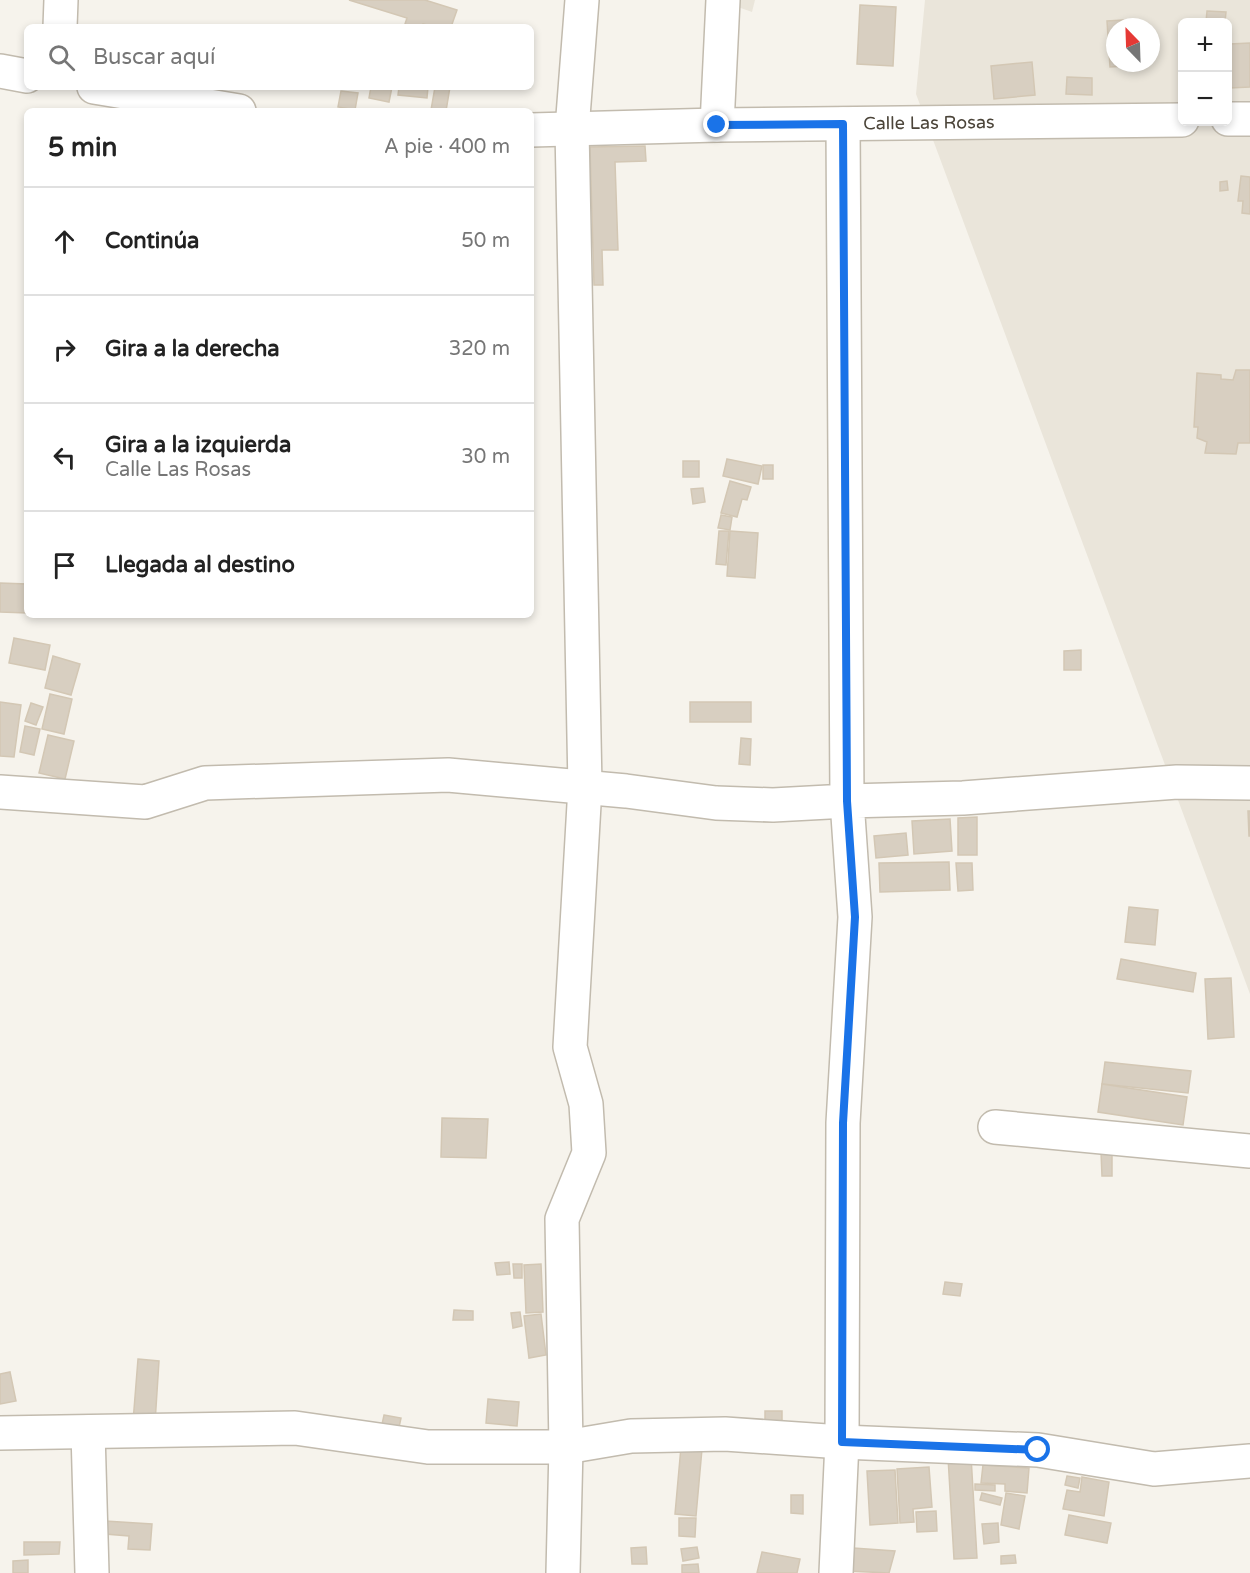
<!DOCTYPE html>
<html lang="es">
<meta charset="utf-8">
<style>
body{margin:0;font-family:"Varela Round",sans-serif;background:#f6f6f6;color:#222}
.controls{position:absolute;right:18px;top:18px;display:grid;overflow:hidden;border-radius:9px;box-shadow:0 3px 9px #0003}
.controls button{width:54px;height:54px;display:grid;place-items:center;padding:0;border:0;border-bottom:2px solid #e0e0e0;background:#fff;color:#222;font:30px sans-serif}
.compass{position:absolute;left:1106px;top:18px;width:54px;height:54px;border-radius:50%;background:#fff;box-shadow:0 3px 9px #0003;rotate:337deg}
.stop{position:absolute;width:18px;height:18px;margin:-14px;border:4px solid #1a73e8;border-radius:50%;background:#fff}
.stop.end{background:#1a73e8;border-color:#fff;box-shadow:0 2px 6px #0008}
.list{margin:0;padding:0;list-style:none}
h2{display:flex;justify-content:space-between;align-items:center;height:78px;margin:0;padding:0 24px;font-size:26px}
h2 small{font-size:20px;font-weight:400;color:#767676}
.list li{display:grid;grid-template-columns:39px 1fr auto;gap:18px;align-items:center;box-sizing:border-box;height:108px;padding:0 24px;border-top:2px solid #e0e0e0}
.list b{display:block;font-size:22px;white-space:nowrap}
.list p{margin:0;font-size:20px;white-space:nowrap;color:#767676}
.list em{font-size:20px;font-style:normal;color:#767676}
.icon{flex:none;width:33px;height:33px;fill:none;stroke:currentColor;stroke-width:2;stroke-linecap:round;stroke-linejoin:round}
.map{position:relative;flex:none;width:1250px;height:1573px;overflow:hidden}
.search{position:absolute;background:#fff;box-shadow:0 3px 9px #0003;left:24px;top:24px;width:510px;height:66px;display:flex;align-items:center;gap:15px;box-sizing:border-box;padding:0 21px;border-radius:9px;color:#767676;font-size:22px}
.panel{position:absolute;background:#fff;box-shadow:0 3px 9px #0003;left:24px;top:108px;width:510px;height:510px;border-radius:9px}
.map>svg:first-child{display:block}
.residential{fill:#eae5da;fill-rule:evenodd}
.building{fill:#d8cfc1;stroke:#d3c7b4;stroke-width:1.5}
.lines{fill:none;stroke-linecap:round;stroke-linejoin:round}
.minor-casing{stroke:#c2bbae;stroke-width:36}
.minor{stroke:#fff;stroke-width:33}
.route{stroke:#1a73e8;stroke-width:8}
.labels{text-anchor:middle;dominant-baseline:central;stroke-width:4.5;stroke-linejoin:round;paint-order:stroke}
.street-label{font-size:18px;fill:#4b4439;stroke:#fff}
</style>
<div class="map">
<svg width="1250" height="1573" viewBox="0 0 1250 1573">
<rect width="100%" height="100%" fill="#f6f3ec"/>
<!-- residential -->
<g class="residential">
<path d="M 718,0 L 755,0 L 752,12 Z"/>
<path d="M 925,0 L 1250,0 L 1250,994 L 916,94 ZM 1182,22 L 1228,22 L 1228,122 L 1182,122 ZM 1115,27 L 1151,27 L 1151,63 L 1115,63 Z"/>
</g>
<!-- building -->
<g class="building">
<path d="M 349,0 L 425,0 L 457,10 L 451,27 L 434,27 L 423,24 L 422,27 L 404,27 L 407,18 Z"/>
<path d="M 860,5 L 896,7 L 893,66 L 857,64 Z"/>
<path d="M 1207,11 L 1226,12 L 1225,22 L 1206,22 Z"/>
<path d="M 1123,20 L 1124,27 L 1115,27 L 1115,63 L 1126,63 L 1127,66 L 1110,67 L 1107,21 Z"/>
<path d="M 1250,43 L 1250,87 L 1230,88 L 1230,44 Z"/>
<path d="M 1032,62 L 1035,95 L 994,99 L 991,66 Z"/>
<path d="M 1067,77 L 1092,78 L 1092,95 L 1066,94 Z"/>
<path d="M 371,87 L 392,87 L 389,102 L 369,98 Z"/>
<path d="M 399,87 L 428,87 L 427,98 L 398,95 Z"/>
<path d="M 435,87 L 450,87 L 446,111 L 431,110 Z"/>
<path d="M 341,91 L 358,93 L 355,110 L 338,107 Z"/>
<path d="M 645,146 L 646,161 L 615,162 L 618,250 L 602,250 L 603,285 L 594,285 L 590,147 Z"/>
<path d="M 1241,176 L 1250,177 L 1250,214 L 1242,213 L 1243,201 L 1238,201 Z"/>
<path d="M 1227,181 L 1228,190 L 1220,191 L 1220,182 Z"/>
<path d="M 1236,370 L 1250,370 L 1250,443 L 1238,443 L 1236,454 L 1205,453 L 1207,442 L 1197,438 L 1198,427 L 1194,427 L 1197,373 L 1221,375 L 1221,379 L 1233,380 Z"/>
<path d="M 727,459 L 762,466 L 758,484 L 723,476 Z"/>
<rect x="683" y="461" width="16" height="16"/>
<rect x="763" y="465" width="10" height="14"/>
<path d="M 730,481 L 751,487 L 747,500 L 742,499 L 737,517 L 721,513 Z"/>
<path d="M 703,488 L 705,502 L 693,504 L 691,489 Z"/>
<path d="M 721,515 L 732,517 L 730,530 L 718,528 Z"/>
<path d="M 719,531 L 729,531 L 726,565 L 716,564 Z"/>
<path d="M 730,531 L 758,533 L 755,578 L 727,576 Z"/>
<path d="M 0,583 L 27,584 L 27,613 L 0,612 Z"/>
<path d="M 14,638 L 50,645 L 45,670 L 9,663 Z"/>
<path d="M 1081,650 L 1081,670 L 1064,670 L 1064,651 Z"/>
<path d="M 53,656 L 80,664 L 71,695 L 45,688 Z"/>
<path d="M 50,694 L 72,699 L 64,734 L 42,729 Z"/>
<path d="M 0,702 L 21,705 L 14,757 L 0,756 Z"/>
<rect x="690" y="702" width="61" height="20"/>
<path d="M 31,703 L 43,707 L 36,725 L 25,721 Z"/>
<path d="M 25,726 L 40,729 L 34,755 L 20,752 Z"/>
<path d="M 48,735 L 74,741 L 65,779 L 39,773 Z"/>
<path d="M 741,738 L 751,739 L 750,765 L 739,764 Z"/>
<path d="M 1248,811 L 1250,811 L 1250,836 L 1249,836 Z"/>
<path d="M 977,817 L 977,855 L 958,855 L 958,818 Z"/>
<path d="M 950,819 L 952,851 L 914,854 L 912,821 Z"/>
<path d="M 906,833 L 908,855 L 876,858 L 874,836 Z"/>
<path d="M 949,862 L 950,890 L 880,892 L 879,863 Z"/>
<path d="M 956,863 L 972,863 L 973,890 L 958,891 Z"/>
<path d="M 1129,907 L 1158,910 L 1155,945 L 1125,942 Z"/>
<path d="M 1121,959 L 1196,973 L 1193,992 L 1117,979 Z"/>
<path d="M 1231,978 L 1234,1037 L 1208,1039 L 1205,979 Z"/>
<path d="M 1105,1062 L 1191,1071 L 1188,1093 L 1102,1084 Z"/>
<path d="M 1102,1084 L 1187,1097 L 1183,1125 L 1098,1112 Z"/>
<path d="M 442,1118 L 488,1119 L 486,1158 L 441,1157 Z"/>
<path d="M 1112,1151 L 1112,1176 L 1102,1176 L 1101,1152 Z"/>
<path d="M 509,1262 L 510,1274 L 497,1275 L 495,1263 Z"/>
<path d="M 513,1264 L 522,1264 L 522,1278 L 514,1278 Z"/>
<path d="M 541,1264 L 543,1312 L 526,1313 L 524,1265 Z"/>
<path d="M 945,1282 L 962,1284 L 960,1296 L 943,1294 Z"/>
<path d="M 454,1310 L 473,1311 L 473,1320 L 453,1320 Z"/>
<path d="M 520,1312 L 522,1326 L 513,1328 L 511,1313 Z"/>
<path d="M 541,1314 L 546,1355 L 529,1358 L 524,1316 Z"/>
<path d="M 138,1359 L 159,1361 L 155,1423 L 133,1422 Z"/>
<path d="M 10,1372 L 16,1401 L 0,1404 L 0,1374 Z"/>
<path d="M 488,1399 L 519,1402 L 517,1426 L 486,1423 Z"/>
<path d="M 765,1411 L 782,1411 L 782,1426 L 765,1427 Z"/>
<path d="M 384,1415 L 401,1418 L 398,1432 L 381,1429 Z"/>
<path d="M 681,1447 L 702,1449 L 696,1516 L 675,1514 Z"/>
<path d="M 971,1456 L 977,1558 L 954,1559 L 948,1457 Z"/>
<path d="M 983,1465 L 1029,1468 L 1027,1493 L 1005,1491 L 1005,1484 L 981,1483 Z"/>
<path d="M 929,1467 L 932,1507 L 913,1509 L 914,1522 L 900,1523 L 897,1469 Z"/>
<path d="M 895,1470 L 898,1523 L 870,1525 L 867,1471 Z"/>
<path d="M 1067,1476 L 1080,1478 L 1078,1488 L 1065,1485 Z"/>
<path d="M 1082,1477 L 1109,1482 L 1104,1516 L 1063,1509 L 1067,1490 L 1080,1492 Z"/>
<path d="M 975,1484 L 995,1485 L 995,1491 L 975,1490 Z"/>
<path d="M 982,1493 L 1002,1498 L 1000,1505 L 980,1500 Z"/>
<path d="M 1006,1493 L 1025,1496 L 1019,1529 L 1001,1525 Z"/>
<path d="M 791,1495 L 803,1495 L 803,1514 L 791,1513 Z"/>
<path d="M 936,1511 L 937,1531 L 917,1532 L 916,1512 Z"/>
<path d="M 1069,1515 L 1111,1523 L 1107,1543 L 1065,1535 Z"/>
<path d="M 679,1518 L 696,1518 L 695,1537 L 679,1536 Z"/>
<path d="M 105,1521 L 152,1524 L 150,1550 L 128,1549 L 129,1536 L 105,1534 Z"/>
<path d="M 998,1523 L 999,1542 L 984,1544 L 982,1524 Z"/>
<path d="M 24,1542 L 60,1542 L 59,1554 L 24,1555 Z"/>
<path d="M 646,1547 L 647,1564 L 632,1564 L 631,1548 Z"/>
<path d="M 697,1547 L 699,1558 L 683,1561 L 681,1549 Z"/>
<path d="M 853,1548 L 895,1551 L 889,1573 L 847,1571 Z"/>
<path d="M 762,1552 L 800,1559 L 797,1573 L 757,1573 Z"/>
<path d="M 1015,1555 L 1016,1563 L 1001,1564 L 1001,1556 Z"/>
<path d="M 28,1560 L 28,1573 L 13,1573 L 13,1561 Z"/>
<path d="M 698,1564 L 699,1573 L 682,1573 L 682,1565 Z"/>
</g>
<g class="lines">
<!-- minor casing -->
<g class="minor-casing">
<g id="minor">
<path d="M 60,27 L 61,0"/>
<path d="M 0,71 L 27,76"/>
<path d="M 94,87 L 239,111"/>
<path d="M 1228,119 L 1250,119"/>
<path d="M 717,125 L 723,0"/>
<path id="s1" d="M 531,130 L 717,125 L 1182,120"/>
<path d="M 0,792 L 145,802 L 205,783 L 448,775 L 626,791 L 716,803 L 773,805 L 847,801 L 843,124"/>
<path d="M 995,1127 L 1250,1151"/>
<path d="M 88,1432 L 92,1573"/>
<path d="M 0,1433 L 295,1428 L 428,1447 L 566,1447 L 631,1436 L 725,1434 L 842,1442 L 1038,1450 L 1154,1469 L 1250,1461"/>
<path d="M 563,1573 L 566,1447 L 562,1219 L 589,1153 L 586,1104 L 570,1047 L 585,787 L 572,129 L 582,0"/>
<path d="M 836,1573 L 842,1442 L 843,1123 L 855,917 L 847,801 L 963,798 L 1177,782 L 1250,783"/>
</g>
</g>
<!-- minor -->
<use href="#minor" class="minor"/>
</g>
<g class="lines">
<!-- route -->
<path class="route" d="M 717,125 L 843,124 L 847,801 L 855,917 L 843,1123 L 842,1442 L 1038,1450"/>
</g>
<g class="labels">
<!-- street labels -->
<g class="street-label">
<text stroke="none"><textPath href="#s1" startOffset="398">Calle Las Rosas</textPath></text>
</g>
</g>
</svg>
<div class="controls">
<button>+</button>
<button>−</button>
</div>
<svg class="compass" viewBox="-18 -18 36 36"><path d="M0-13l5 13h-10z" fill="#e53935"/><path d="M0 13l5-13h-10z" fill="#767676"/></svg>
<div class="stop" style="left:1038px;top:1450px"></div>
<div class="stop end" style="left:717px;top:125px"></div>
<div class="search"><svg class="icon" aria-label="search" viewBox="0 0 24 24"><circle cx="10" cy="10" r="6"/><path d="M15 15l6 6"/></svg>Buscar aquí</div>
<section class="panel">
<h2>5 min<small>A pie · 400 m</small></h2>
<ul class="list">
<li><svg class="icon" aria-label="ahead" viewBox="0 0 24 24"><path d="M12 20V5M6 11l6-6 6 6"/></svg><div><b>Continúa</b></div><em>50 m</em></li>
<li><svg class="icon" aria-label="right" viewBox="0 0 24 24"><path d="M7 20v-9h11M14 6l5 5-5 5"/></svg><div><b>Gira a la derecha</b></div><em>320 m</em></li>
<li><svg class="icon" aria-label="left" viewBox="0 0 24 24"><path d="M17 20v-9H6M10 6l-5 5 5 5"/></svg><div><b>Gira a la izquierda</b><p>Calle Las Rosas</p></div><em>30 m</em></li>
<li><svg class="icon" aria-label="arrive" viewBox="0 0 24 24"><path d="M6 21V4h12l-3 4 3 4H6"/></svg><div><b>Llegada al destino</b></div></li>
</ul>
</section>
</div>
